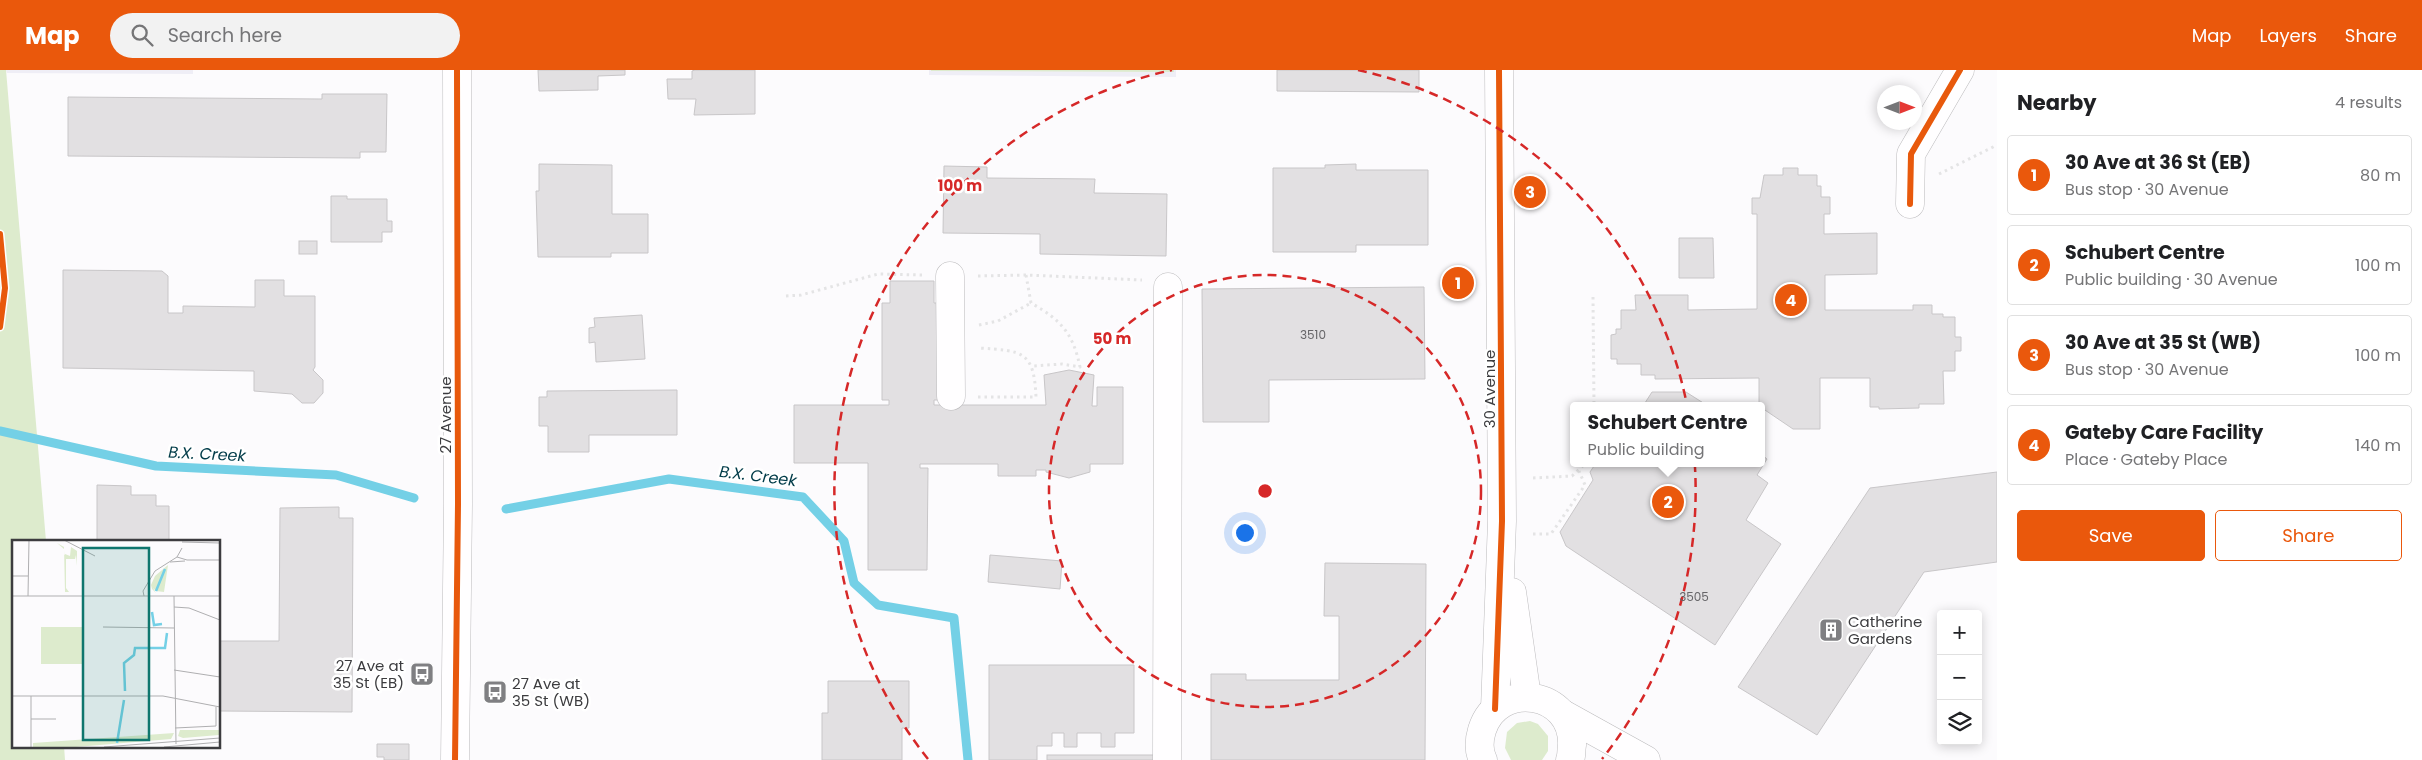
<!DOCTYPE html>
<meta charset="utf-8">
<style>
body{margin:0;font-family:Poppins,sans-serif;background:#f2f2f2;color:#202124}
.controls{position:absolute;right:15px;bottom:15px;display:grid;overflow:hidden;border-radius:5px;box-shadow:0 2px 12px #0003}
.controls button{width:45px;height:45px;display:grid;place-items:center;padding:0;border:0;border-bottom:1px solid #e0e0e0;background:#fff;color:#202124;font:25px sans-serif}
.compass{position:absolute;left:1877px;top:15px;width:45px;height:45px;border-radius:50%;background:#fff;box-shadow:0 2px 12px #0003;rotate:90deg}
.you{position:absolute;left:1244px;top:462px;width:18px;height:18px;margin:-12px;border:4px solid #fff;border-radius:50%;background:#1a73e8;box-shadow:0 0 0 8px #1a73e833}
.badge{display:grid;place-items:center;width:32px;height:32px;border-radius:50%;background:#ea580c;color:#fff;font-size:16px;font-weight:700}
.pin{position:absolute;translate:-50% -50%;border:2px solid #fff;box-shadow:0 1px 5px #0006}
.popup{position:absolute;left:1570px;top:332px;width:195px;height:65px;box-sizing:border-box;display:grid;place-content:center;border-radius:5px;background:#fff;filter:drop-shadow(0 1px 4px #0005);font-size:16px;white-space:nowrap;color:#757577}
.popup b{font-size:19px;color:#202124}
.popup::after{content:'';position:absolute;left:50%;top:100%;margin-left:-10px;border:10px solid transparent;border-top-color:#fff}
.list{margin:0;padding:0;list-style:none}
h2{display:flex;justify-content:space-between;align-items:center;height:65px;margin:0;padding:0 20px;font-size:21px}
h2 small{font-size:16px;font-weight:400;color:#757577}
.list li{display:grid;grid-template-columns:32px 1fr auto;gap:15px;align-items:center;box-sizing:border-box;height:80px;margin:0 10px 10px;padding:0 10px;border:1px solid #e0e0e0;border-radius:5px}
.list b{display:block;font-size:19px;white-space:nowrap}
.list p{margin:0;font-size:16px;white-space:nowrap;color:#757577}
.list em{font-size:16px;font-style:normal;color:#757577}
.actions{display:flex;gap:10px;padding:15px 20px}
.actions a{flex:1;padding:11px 0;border:1px solid #ea580c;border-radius:5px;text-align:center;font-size:18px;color:#ea580c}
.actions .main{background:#ea580c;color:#fff}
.icon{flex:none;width:28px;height:28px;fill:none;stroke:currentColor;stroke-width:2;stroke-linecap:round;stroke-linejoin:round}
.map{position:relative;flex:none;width:1997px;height:690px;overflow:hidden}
header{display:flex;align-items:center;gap:30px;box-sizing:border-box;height:70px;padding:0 25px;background:#ea580c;color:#fff}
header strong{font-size:24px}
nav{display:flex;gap:28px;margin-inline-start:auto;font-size:18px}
.search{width:350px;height:45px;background:#f2f2f2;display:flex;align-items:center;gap:12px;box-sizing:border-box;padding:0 18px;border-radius:28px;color:#757577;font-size:19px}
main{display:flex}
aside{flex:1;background:#fff}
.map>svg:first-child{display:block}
.built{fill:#efeef6}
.green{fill:#ddebcd}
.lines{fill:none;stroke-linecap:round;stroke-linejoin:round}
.stream{stroke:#74d0e6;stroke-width:9}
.building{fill:#e2e0e2;stroke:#c8c6c8}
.minor-casing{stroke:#bcbbbd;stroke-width:29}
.path{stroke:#e4e4e5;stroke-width:3;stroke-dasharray:2.5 4;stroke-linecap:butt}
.minor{stroke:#fffeff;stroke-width:28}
.cycleway-casing{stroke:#fff;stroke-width:9}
.cycleway{stroke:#e8590c;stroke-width:6}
.ring{fill:none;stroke:#d62828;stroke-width:2.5;stroke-dasharray:9 6}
.labels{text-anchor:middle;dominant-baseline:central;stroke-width:5;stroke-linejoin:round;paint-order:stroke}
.number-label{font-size:12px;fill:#666568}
.street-label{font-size:15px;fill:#3c3c3f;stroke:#fff}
.poi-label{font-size:15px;fill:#3c3c3f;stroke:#fff;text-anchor:start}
.water-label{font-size:16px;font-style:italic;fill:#003b48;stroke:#fff}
.inset-river{fill:none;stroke:#74d0e6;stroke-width:2.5}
.inset-road{fill:none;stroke:#afafb1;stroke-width:1}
.view{fill:#0f766e;fill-opacity:0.15;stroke:#0f766e;stroke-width:2.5}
.inset-edge{fill:none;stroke:#3c3c3f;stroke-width:2.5}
.centre{fill:#d62828;stroke:#fff;stroke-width:2.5}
.ring-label{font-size:15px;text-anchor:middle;font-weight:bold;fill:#d62828;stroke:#fff;stroke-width:5;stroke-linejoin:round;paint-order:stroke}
</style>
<header>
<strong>Map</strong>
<div class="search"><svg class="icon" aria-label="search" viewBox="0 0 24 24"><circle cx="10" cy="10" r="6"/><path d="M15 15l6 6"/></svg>Search here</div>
<nav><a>Map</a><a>Layers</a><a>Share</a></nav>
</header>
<main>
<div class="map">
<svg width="1997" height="690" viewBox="0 0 1997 690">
<rect width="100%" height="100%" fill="#fcfbfd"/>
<!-- built -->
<g class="built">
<path d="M 6,0 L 193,0 L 193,4 L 7,3 Z"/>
<path d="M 929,0 L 1176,0 L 1176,7 L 929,5 Z"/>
</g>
<!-- green -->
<g class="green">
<path d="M 0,0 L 6,0 L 46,471 L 14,471 L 14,676 L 64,676 L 65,690 L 0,690 Z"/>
<path d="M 931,0 L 1174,0 L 1174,2 L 931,1 Z"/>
<path d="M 1530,651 L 1538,654 L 1548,666 L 1548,681 L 1542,690 L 1511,690 L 1505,678 L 1507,662 L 1517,653 Z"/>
</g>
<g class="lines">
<!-- stream -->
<g class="stream">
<path d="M 0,361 L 156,396 L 336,405 L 414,428"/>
<path d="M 506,439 L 669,409 L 803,427 L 844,471 L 854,513 L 878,535 L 954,548 L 968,690"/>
</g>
</g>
<!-- building -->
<g class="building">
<path d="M 538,0 L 625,0 L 625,5 L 598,6 L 598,20 L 539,21 Z"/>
<path d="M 695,0 L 755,0 L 755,44 L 694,45 L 696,29 L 668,29 L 667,9 L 692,9 L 692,1 Z"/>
<path d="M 1277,0 L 1419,0 L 1419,22 L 1277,21 Z"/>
<path d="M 322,24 L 387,24 L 386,82 L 360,82 L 360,88 L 68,86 L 68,27 L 322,29 Z"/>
<path d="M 539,94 L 612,95 L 612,144 L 648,144 L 648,183 L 611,183 L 611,187 L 538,187 L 536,121 L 539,121 Z"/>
<path d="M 1356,94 L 1356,100 L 1428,100 L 1428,175 L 1356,175 L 1356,182 L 1273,182 L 1273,98 L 1325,98 L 1325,95 Z"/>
<path d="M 944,96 L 987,97 L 987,108 L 1095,109 L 1094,123 L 1167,124 L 1166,186 L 1040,184 L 1040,164 L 943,163 Z"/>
<path d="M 1783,98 L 1798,98 L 1798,105 L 1817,105 L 1817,116 L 1821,116 L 1821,127 L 1830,127 L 1830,144 L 1824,144 L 1824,164 L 1877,163 L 1877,204 L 1825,205 L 1825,240 L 1913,240 L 1913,235 L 1932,235 L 1932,244 L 1943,244 L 1943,247 L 1955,247 L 1955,267 L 1961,267 L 1961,281 L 1955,281 L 1955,301 L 1943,301 L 1944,334 L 1919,334 L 1919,338 L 1879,339 L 1879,337 L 1870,337 L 1870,308 L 1820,308 L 1820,359 L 1793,359 L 1759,336 L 1759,308 L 1655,309 L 1655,305 L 1641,305 L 1641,294 L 1617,294 L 1617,289 L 1611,289 L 1611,265 L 1616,264 L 1616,259 L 1621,259 L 1621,240 L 1636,240 L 1635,225 L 1688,225 L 1688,240 L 1757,239 L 1757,144 L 1752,144 L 1752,128 L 1760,128 L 1764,105 L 1783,105 Z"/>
<path d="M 331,126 L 347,126 L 347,129 L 387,129 L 387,151 L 392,151 L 392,162 L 382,162 L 382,172 L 331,172 Z"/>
<path d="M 1679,168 L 1713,168 L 1714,208 L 1679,208 Z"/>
<rect x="299" y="171" width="18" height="13"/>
<path d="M 63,200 L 162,201 L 168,206 L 168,243 L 183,243 L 183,236 L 255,237 L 255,210 L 284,210 L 284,226 L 315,226 L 315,297 L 313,300 L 323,310 L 323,323 L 314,333 L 302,333 L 292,324 L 254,321 L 254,301 L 63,298 Z"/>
<path d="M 890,211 L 934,211 L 934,233 L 941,233 L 941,330 L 934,330 L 934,335 L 1046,335 L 1044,305 L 1069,300 L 1094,305 L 1092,336 L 1097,336 L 1097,317 L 1123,317 L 1123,394 L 1090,394 L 1090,402 L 1069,408 L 1046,402 L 1046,400 L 1036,400 L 1036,406 L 998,406 L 998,394 L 920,394 L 920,398 L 928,398 L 927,500 L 868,500 L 868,393 L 794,393 L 794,335 L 889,335 L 889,330 L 882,330 L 882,233 L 890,233 Z"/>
<path d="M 1424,217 L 1425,309 L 1269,310 L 1269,352 L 1203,352 L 1202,219 Z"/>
<path d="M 642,245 L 645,289 L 596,292 L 595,272 L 589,273 L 589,258 L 595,257 L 594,248 Z"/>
<path d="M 677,320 L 677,365 L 589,365 L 589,382 L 548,382 L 548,356 L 539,356 L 539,327 L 547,327 L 547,321 Z"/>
<path d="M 1652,322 L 1686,322 L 1708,336 L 1643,336 Z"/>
<path d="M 1762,385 L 1767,389 L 1757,405 L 1768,413 L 1746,450 L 1781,474 L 1715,575 L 1566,476 L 1560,462 L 1593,410 L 1590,402 L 1596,393 L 1762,393 Z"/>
<path d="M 1997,402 L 1997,492 L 1924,502 L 1817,665 L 1738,617 L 1870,418 Z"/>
<path d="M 97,415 L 131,416 L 131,425 L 156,425 L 156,436 L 169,436 L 169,471 L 97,471 Z"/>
<path d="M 339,437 L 339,448 L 353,448 L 352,642 L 219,641 L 219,571 L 279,571 L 280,438 Z"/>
<path d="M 990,485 L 1062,491 L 1060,519 L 988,512 Z"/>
<path d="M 1325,493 L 1426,494 L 1425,690 L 1211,690 L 1211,604 L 1246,604 L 1246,610 L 1339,610 L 1339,546 L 1324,546 Z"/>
<path d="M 989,595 L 1134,595 L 1134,663 L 1115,663 L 1115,677 L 1101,677 L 1101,663 L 1077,663 L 1077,677 L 1064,677 L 1064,663 L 1052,663 L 1052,676 L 1037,676 L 1037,690 L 989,690 Z"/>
<path d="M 828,611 L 909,611 L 909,658 L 902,658 L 902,690 L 822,690 L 822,643 L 828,643 Z"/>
<path d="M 377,674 L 409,674 L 409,690 L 384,690 L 384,687 L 377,687 Z"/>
<rect x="1047" y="685" width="107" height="5"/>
</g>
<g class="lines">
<!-- minor casing -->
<g class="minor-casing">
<g id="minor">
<path d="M 1910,134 L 1911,84 L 1960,0"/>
<path d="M 950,206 L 951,326"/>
<path d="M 1512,522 L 1527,627"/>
<path d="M 1495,639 L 1502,451 L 1499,0"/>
<path d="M 1563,644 L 1646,690"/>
<path d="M 455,690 L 458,434 L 457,0"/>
<path d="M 1167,690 L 1168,217"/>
<path d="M 1483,690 C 1478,680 1479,670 1482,660 C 1498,609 1574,621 1572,675 C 1571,680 1572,685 1570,690"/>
</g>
</g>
<!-- path -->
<g class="path">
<path d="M 1939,104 L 1997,75"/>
<path d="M 1026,205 L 1031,233 C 1061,250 1073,263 1080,297 L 1062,294 L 1033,296"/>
<path d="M 978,206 L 1026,205 L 1142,210"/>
<path d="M 786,226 L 801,225 L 878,204 L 922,205"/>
<path d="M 1593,227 L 1594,336"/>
<path d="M 979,255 L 998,251 L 1031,233"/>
<path d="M 978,327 L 1036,327 C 1034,280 1022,281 979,278"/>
<path d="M 1533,408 L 1572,406 L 1586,393"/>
<path d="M 1533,464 L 1551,464 L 1585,415 L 1579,401"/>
</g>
<!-- minor -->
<use href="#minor" class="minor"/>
<!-- cycleway casing -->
<g class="cycleway-casing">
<g id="cycleway">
<path d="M 1910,134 L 1911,84 L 1960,0"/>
<path d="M 0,164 L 5,218 L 0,257"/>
<path d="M 1495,639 L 1502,451 L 1499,0"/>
<path d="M 455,690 L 458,434 L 457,0"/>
</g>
</g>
<!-- cycleway -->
<use href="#cycleway" class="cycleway"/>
</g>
<!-- distance rings -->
<g class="ring">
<circle cx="1265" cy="421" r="216"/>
<path d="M928 689A431 431 0 0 1 1172 0M1358 0A431 431 0 0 1 1602 689"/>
</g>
<!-- icons -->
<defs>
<g id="building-square" transform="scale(1.25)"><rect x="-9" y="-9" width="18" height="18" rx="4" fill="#7f7f82" stroke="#fff"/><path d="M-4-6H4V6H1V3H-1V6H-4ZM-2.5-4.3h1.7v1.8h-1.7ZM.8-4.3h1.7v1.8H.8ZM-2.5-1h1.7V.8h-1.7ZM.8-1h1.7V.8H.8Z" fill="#fff"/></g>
<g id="bus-square" transform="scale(1.25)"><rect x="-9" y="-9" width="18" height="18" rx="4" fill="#7f7f82" stroke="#fff"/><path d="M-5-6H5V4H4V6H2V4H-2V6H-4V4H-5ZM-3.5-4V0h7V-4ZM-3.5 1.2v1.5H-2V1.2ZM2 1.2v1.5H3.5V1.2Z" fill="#fff"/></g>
</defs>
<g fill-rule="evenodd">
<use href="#building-square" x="1831" y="560"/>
<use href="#bus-square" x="422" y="604"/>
<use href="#bus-square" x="495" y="622"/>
</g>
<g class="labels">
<!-- number labels -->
<g class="number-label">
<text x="1313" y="264">3510</text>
<text x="1694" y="526">3505</text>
</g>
<!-- street labels -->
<g class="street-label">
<text transform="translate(1489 319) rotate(-90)">30 Avenue</text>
<text transform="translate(445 345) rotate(-90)">27 Avenue</text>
</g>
<!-- poi labels -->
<g class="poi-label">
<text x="1848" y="551">Catherine<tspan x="1848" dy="17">Gardens</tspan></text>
<text x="404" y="595" text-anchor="end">27 Ave at<tspan x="404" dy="17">35 St (EB)</tspan></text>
<text x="512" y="613">27 Ave at<tspan x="512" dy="17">35 St (WB)</tspan></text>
</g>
<!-- water labels -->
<g class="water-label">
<text transform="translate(207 384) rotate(3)">B.X. Creek</text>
<text transform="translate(758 406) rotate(7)">B.X. Creek</text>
</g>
</g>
<!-- overview -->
<g transform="translate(12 470)">
<rect width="208" height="208" fill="#fcfbfd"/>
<path d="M 45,3 L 52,7 L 52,16 L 53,14 L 58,16 L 59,7 L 65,11 L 65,26 L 64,15 L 63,19 L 54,19 L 54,48 L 57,52 L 53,52 L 52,9 ZM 156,25 L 152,52 L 144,51 L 141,48 L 144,53 L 156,53 L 144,53 L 140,49 L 139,45 L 143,36 ZM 29,87 L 71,87 L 70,124 L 29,124 ZM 168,190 L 207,190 L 207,195 L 171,198 L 166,196 ZM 162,193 L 159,199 L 64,207 L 21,207 L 21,203 Z" fill="#ddebcd"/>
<path class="inset-river" d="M 144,51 L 153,29M 140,72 L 142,85 L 150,84M 113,151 L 112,123 L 122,115 L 123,108 L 153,108 L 155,93M 105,203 L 112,160"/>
<path class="inset-road" d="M 52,0 L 83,16M 170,2 L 208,3M 165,17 L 175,20 L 208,20M 158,22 L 173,21M 0,36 L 16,36M 0,56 L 208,56M 16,56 L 17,0M 132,56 L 131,51 L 143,31 L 165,17 L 170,8M 162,56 L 164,204M 162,67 L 177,68 L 208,80M 91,87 L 162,88M 162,130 L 208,137M 0,156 L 151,156 L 208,167M 19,156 L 19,207M 19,179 L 44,179M 163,188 L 204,186 L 204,167M 92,207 L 208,198M 152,207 L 208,202"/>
<path class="view" d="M 71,8 L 137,8 L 137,200 L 71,200 Z"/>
<rect width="208" height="208" class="inset-edge"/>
</g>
<circle cx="1265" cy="421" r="8" class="centre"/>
<g class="ring-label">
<text x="960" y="121">100 m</text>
<text x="1112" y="274">50 m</text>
</g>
</svg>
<div class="controls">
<button>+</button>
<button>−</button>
<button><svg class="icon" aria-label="layers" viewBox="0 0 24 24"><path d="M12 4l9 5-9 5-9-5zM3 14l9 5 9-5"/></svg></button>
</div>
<svg class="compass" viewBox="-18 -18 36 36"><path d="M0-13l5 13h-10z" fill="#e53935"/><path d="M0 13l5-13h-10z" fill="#757577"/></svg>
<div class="you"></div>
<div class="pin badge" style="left:1458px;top:213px">1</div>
<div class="pin badge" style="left:1668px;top:432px">2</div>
<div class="popup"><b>Schubert Centre</b>Public building</div>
<div class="pin badge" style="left:1530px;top:122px">3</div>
<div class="pin badge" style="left:1791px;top:230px">4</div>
</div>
<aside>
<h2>Nearby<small>4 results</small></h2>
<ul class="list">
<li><span class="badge">1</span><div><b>30 Ave at 36 St (EB)</b><p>Bus stop · 30 Avenue</p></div><em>80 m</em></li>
<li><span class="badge">2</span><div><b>Schubert Centre</b><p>Public building · 30 Avenue</p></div><em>100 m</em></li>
<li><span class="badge">3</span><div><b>30 Ave at 35 St (WB)</b><p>Bus stop · 30 Avenue</p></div><em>100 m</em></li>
<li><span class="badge">4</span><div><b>Gateby Care Facility</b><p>Place · Gateby Place</p></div><em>140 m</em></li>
</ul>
<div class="actions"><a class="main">Save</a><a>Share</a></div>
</aside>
</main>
